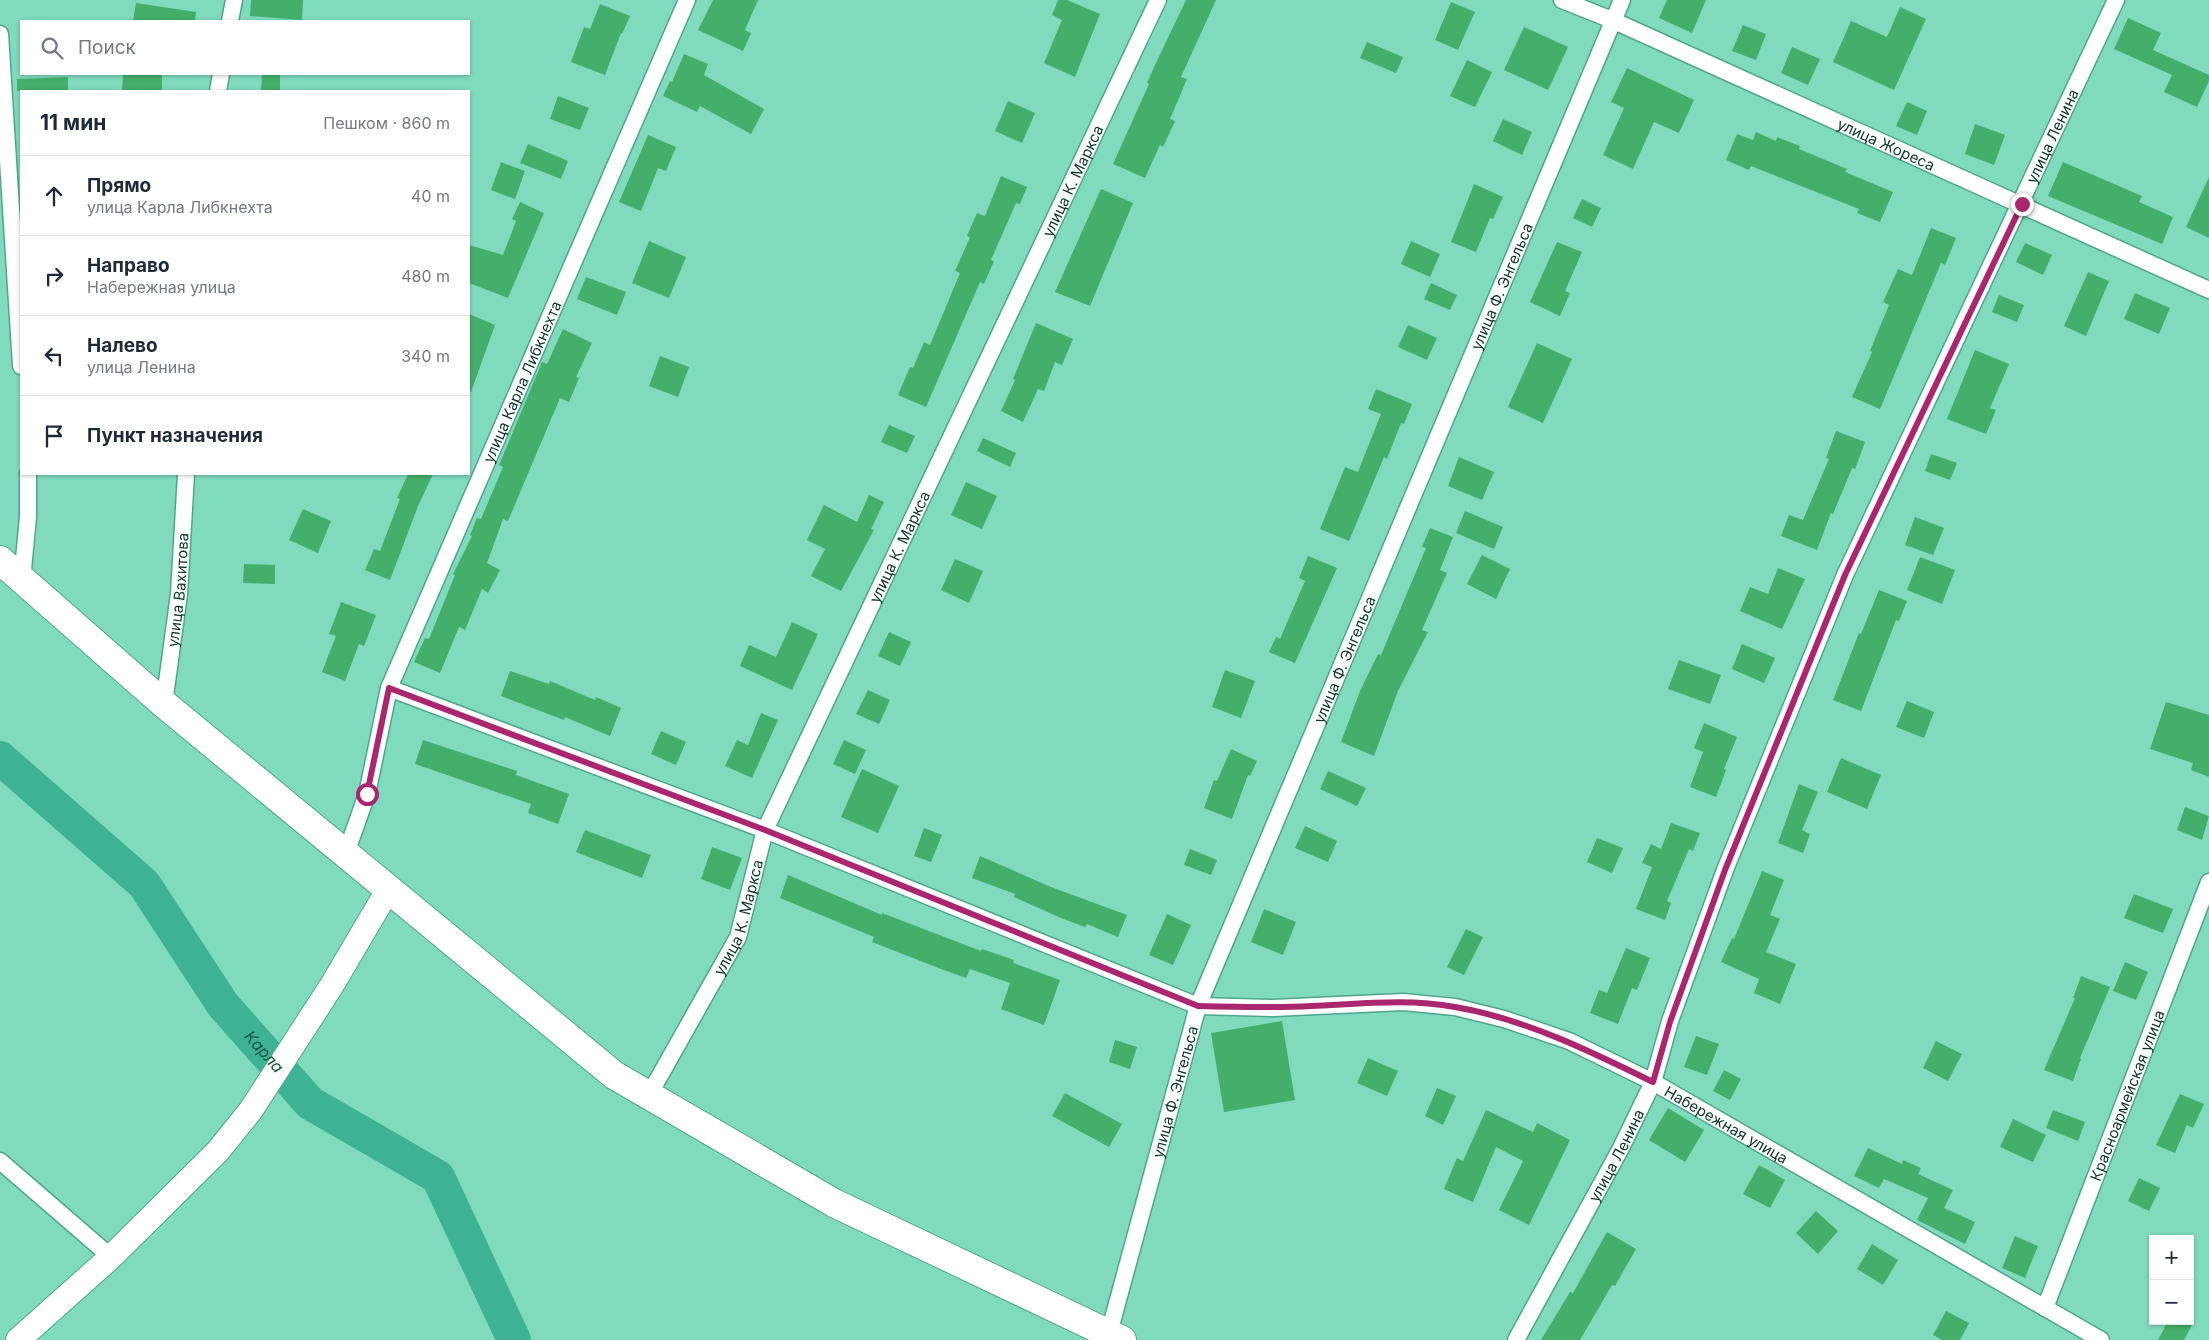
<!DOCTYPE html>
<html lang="ru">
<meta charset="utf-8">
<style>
body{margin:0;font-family:Inter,sans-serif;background:#f6f6f7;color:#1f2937}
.controls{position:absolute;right:15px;bottom:15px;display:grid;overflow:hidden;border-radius:0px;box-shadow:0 1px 4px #0004}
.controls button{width:45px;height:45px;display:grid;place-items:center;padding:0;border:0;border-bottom:1px solid #e0e1e3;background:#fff;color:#1f2937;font:25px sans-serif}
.stop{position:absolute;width:15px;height:15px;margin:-11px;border:4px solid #ab266f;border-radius:50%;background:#fff}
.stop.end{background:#ab266f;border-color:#fff;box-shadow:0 1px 5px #0008}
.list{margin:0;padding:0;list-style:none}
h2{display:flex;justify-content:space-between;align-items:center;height:65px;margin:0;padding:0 20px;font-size:21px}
h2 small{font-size:16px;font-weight:400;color:#747a83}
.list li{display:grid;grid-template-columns:32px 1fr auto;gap:15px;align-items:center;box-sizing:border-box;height:80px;padding:0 20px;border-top:1px solid #e0e1e3}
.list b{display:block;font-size:19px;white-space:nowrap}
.list p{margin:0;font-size:16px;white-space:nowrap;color:#747a83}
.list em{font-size:16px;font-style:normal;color:#747a83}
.icon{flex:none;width:28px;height:28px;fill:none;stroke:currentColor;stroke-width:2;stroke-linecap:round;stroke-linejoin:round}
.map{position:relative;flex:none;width:2209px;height:1340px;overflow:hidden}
.search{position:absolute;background:#fff;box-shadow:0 1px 4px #0004;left:20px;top:20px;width:450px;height:55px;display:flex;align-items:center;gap:12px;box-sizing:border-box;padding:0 18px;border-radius:0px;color:#747a83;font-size:19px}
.panel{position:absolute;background:#fff;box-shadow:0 1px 4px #0004;left:20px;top:90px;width:450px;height:385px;border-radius:0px}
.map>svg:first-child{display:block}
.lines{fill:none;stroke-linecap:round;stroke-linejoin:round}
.river{stroke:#3eb394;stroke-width:34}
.building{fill:#44af6a}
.street-casing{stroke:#4ca78e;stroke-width:19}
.secondary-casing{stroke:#4ca78e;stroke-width:26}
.highway-casing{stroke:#4ca78e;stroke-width:30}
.street{stroke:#fff;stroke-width:16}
.secondary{stroke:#fff;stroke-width:24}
.highway{stroke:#fff;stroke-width:28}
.route{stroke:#ab266f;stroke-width:6}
.labels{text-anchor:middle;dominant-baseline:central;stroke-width:4.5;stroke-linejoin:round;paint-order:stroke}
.street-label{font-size:15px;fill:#0e352b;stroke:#8de7cb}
.water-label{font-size:16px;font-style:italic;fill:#145444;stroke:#8de7cb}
</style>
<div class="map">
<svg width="2209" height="1340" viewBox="0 0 2209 1340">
<rect width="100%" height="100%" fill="#80dabe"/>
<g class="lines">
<!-- river -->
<path class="river" id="s1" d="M 0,758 L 144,884 L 223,1005 L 310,1103 L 438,1177 L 514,1340"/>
</g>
<!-- building -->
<g class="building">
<path d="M 251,0 L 303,0 L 302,20 L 250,16 Z"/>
<path d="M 713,0 L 758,0 L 745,30 L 751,33 L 743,51 L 698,30 Z"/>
<path d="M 1058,0 L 1067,0 L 1100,14 L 1075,77 L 1044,63 L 1062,20 L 1052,15 Z"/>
<path d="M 1186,0 L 1216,0 L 1181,77 L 1187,79 L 1170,119 L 1175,121 L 1163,147 L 1160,145 L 1145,178 L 1113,164 L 1149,84 L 1147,83 L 1155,65 Z"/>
<path d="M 1667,0 L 1706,0 L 1692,33 L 1659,18 Z"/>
<path d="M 1451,2 L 1475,12 L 1458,50 L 1435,40 Z"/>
<path d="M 136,3 L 196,12 L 195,21 L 133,21 Z"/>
<path d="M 600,4 L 630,16 L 622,34 L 621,33 L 605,75 L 571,62 L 584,27 L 590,29 Z"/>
<path d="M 1900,7 L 1926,19 L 1894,90 L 1833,62 L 1851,21 L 1887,37 Z"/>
<path d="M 2128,18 L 2161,33 L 2153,50 L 2209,75 L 2209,81 L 2197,107 L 2164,92 L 2172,75 L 2114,49 Z"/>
<path d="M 1743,25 L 1766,34 L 1756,60 L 1732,51 Z"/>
<path d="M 1524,27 L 1568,47 L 1548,90 L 1504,70 Z"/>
<path d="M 1367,42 L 1403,57 L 1396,73 L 1360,58 Z"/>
<path d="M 1792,47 L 1820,59 L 1808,85 L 1781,73 Z"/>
<path d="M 684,54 L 708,64 L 704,75 L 764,109 L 751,134 L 700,106 L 697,112 L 663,96 L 670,81 L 672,82 Z"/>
<path d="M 1467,60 L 1492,72 L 1475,107 L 1450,96 Z"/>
<path d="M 1627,68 L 1694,100 L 1679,133 L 1654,122 L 1633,169 L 1603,155 L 1624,108 L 1611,102 Z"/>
<path d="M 123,74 L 162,74 L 162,91 L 122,91 Z"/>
<path d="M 262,74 L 280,74 L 280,91 L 261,91 Z"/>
<path d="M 68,77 L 68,91 L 17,91 L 17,79 Z"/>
<path d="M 558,96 L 589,108 L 580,130 L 550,119 Z"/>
<path d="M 1008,101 L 1035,113 L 1022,143 L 995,131 Z"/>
<path d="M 1907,102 L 1927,111 L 1917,135 L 1896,126 Z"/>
<path d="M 1503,119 L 1532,132 L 1522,155 L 1493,141 Z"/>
<path d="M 1975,124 L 2005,135 L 1994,165 L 1965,154 Z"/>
<path d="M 1756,132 L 1776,141 L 1777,137 L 1800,146 L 1799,149 L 1847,169 L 1845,172 L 1893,192 L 1880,222 L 1857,213 L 1859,209 L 1786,180 L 1751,166 L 1749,170 L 1726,160 L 1737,134 L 1753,140 Z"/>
<path d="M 648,135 L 676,147 L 666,171 L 658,168 L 641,211 L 619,202 Z"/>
<path d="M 528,144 L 568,161 L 561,179 L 520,163 Z"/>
<path d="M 501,162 L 525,171 L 515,199 L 491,190 Z"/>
<path d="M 2063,162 L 2142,196 L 2139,202 L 2173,217 L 2162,244 L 2048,196 Z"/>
<path d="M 1001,176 L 1027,187 L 1020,204 L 1016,203 L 991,260 L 994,261 L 984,284 L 980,282 L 926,407 L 898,395 L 910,367 L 913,368 L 924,342 L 930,345 L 960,273 L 955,271 L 970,237 L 967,236 L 977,213 L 985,216 Z"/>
<path d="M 2209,177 L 2209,238 L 2186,227 Z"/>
<path d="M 1474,184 L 1503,197 L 1493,219 L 1490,218 L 1476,252 L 1451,242 Z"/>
<path d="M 1101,189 L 1133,203 L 1090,306 L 1055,292 Z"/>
<path d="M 1582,199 L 1601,208 L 1592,227 L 1573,218 Z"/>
<path d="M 520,202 L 544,213 L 508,298 L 469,283 L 469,245 L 503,255 L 516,221 L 512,219 Z"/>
<path d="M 1931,228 L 1956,238 L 1945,265 L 1941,263 L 1880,409 L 1852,397 L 1872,352 L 1870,351 L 1889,305 L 1883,302 L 1898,269 L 1912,275 Z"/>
<path d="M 649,241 L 686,257 L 669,298 L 632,283 Z"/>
<path d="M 1411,241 L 1440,254 L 1430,277 L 1401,264 Z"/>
<path d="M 1557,242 L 1582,252 L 1565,291 L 1570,293 L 1560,316 L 1530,302 Z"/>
<path d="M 2025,243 L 2052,255 L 2043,275 L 2016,262 Z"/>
<path d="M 2088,272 L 2109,281 L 2086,336 L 2064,326 Z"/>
<path d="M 586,277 L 626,292 L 617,315 L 577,299 Z"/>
<path d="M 1431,283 L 1457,295 L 1450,310 L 1424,299 Z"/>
<path d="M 2135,293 L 2170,308 L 2159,334 L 2124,319 Z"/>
<path d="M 1999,295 L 2024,305 L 2017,322 L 1992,312 Z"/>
<path d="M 469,314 L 495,325 L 471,392 L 469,392 Z"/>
<path d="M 1036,323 L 1073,339 L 1062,365 L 1055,362 L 1044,391 L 1038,389 L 1023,422 L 1001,411 L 1015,380 L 1013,379 Z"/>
<path d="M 1408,325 L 1437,338 L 1427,360 L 1398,347 Z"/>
<path d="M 563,329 L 592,343 L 576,377 L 579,378 L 569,402 L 560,398 L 508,521 L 503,519 L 487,563 L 500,570 L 488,593 L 482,589 L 465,630 L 459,627 L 440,673 L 414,662 L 425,638 L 429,639 L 455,575 L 453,574 L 472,536 L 470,535 L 477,518 L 481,519 L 503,467 L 499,465 L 542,362 L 547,364 Z"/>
<path d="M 1537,343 L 1572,359 L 1543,423 L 1508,407 Z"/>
<path d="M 1975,350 L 2009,364 L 1990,408 L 1996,410 L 1986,434 L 1947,419 Z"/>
<path d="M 660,356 L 689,367 L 678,397 L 649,386 Z"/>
<path d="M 1376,389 L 1412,404 L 1404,424 L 1401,423 L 1387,459 L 1384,457 L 1349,541 L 1320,529 L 1345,467 L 1358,472 L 1381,414 L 1368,409 Z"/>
<path d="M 889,425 L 915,436 L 907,453 L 881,442 Z"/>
<path d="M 1836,431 L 1865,442 L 1855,469 L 1852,468 L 1833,514 L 1831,513 L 1817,550 L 1781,536 L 1789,515 L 1803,520 L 1829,459 L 1826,458 Z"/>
<path d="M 983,438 L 1016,453 L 1010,467 L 977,451 Z"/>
<path d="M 1931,454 L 1957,463 L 1950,480 L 1925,471 Z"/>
<path d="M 1459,457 L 1494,472 L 1482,500 L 1448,486 Z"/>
<path d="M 408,474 L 433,474 L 418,506 L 390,580 L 365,570 L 374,549 L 380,551 L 400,499 L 397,498 Z"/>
<path d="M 966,482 L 997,496 L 982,529 L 951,515 Z"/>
<path d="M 869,495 L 884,502 L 871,529 L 874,530 L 841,591 L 811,576 L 825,549 L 807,540 L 824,505 L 857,522 Z"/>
<path d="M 303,509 L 331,521 L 318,553 L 289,540 Z"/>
<path d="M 1465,511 L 1503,527 L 1494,549 L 1456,533 Z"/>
<path d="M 1915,517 L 1944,528 L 1933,555 L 1905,545 Z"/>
<path d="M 1430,528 L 1453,537 L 1440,570 L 1447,573 L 1422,630 L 1428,632 L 1398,691 L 1374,756 L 1341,742 L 1360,691 L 1378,654 L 1381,655 L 1426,548 L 1422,547 Z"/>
<path d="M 1482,555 L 1510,569 L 1496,599 L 1467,584 Z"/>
<path d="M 1308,556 L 1337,568 L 1295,663 L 1269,652 L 1276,637 L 1280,639 L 1305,581 L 1299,578 Z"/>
<path d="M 1920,557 L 1955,570 L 1942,604 L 1907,590 Z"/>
<path d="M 955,559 L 983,571 L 969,603 L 941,590 Z"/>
<path d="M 244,564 L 275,565 L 275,584 L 243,583 Z"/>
<path d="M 1778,568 L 1805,579 L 1782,629 L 1740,611 L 1750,587 L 1768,594 Z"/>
<path d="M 1879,590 L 1907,601 L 1899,621 L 1896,620 L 1861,711 L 1833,700 L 1859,633 L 1861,634 Z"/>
<path d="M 341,602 L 376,615 L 364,646 L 359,644 L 345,681 L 322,672 L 336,636 L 329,634 Z"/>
<path d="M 792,622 L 818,634 L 792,690 L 740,666 L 749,645 L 776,657 Z"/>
<path d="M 889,632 L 911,642 L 900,666 L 878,656 Z"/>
<path d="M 1742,644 L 1775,658 L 1764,683 L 1732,669 Z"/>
<path d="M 1679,660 L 1721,675 L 1710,704 L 1668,689 Z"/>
<path d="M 1225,670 L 1255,681 L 1241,718 L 1212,707 Z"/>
<path d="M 510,671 L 549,684 L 550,681 L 595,700 L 596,697 L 621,708 L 610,736 L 565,717 L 564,720 L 501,696 Z"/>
<path d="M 868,690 L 890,700 L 879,724 L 856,714 Z"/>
<path d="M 1907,701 L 1934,712 L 1924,738 L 1896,727 Z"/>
<path d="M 2166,702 L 2209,715 L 2209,777 L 2191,770 L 2193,763 L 2150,749 Z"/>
<path d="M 761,713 L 778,720 L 752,778 L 725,766 L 737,740 L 748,745 Z"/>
<path d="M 1704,723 L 1737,737 L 1724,769 L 1726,770 L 1716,797 L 1690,787 L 1703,752 L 1694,748 Z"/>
<path d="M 661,731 L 686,742 L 676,765 L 651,754 Z"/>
<path d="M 423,740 L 517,771 L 516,775 L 569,794 L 558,824 L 528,813 L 531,804 L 415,764 Z"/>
<path d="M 844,740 L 866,750 L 855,774 L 833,764 Z"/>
<path d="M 1231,749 L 1257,761 L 1250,776 L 1248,775 L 1232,819 L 1204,808 L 1214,780 L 1217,781 Z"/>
<path d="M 1841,758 L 1881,775 L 1867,809 L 1827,792 Z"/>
<path d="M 862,769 L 899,786 L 878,833 L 841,817 Z"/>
<path d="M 1328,771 L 1366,788 L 1357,806 L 1320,789 Z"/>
<path d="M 1799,784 L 1818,792 L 1802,830 L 1810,834 L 1803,853 L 1778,843 Z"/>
<path d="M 2185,807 L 2209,816 L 2202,840 L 2177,830 Z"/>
<path d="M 1671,823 L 1700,833 L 1693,851 L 1689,849 L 1667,901 L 1671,903 L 1665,920 L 1636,909 L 1652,867 L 1642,863 L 1651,844 L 1661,849 Z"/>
<path d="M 1305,826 L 1337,841 L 1328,862 L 1295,848 Z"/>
<path d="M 924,828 L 942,835 L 931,862 L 914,856 Z"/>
<path d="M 585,830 L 651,855 L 642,878 L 576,852 Z"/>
<path d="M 1597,838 L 1623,848 L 1612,873 L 1587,862 Z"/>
<path d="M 712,847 L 742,858 L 730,890 L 701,879 Z"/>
<path d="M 1190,849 L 1217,860 L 1211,875 L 1184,865 Z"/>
<path d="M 980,856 L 1051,887 L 1127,915 L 1118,937 L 1087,924 L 1085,927 L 1061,918 L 1014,897 L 1015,894 L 972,878 Z"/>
<path d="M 1762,871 L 1784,880 L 1770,915 L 1780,919 L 1766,952 L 1796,964 L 1780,1004 L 1754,993 L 1759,979 L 1721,962 L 1732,938 L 1734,939 Z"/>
<path d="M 788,875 L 882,915 L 882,913 L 981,951 L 982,949 L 1014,960 L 1013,963 L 1060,980 L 1044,1025 L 1001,1009 L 1010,983 L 970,969 L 966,978 L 941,969 L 872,942 L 874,937 L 780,898 Z"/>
<path d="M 2134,894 L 2173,909 L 2163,933 L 2124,918 Z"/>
<path d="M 1264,909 L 1296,922 L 1283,955 L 1251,942 Z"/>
<path d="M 1167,914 L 1191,925 L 1173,965 L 1149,955 Z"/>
<path d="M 1466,929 L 1483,937 L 1464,975 L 1447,967 Z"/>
<path d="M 1626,948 L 1650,958 L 1637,990 L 1632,988 L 1618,1024 L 1590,1013 L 1599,990 L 1607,993 Z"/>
<path d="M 2125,962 L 2148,972 L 2136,1000 L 2113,991 Z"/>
<path d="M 2081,976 L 2110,987 L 2080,1058 L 2081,1059 L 2073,1081 L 2044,1070 L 2075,998 L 2073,998 Z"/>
<path d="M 1282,1021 L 1295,1100 L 1224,1112 L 1211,1033 Z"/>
<path d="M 1696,1036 L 1719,1044 L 1707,1075 L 1684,1067 Z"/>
<path d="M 1115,1040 L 1137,1047 L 1130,1069 L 1109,1062 Z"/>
<path d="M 1936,1041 L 1962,1054 L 1948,1081 L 1923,1068 Z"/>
<path d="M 1368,1058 L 1398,1071 L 1387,1096 L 1357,1083 Z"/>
<path d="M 1724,1070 L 1741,1079 L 1730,1100 L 1713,1091 Z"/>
<path d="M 1437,1088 L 1456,1096 L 1443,1125 L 1425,1116 Z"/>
<path d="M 1065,1093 L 1122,1124 L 1109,1147 L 1052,1116 Z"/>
<path d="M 2180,1094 L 2204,1104 L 2193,1128 L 2187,1125 L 2175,1153 L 2156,1145 Z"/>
<path d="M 1668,1108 L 1704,1130 L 1685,1162 L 1649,1140 Z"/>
<path d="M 1486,1110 L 1533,1132 L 1537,1123 L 1570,1140 L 1529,1225 L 1499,1210 L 1523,1161 L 1496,1147 L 1473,1202 L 1444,1189 L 1457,1158 L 1463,1161 Z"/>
<path d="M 2053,1110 L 2085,1122 L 2078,1141 L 2046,1128 Z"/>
<path d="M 2013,1119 L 2046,1135 L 2033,1162 L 2000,1147 Z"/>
<path d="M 1868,1148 L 1902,1164 L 1903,1160 L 1921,1168 L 1918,1174 L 1953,1190 L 1944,1208 L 1975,1222 L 1965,1244 L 1917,1220 L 1928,1198 L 1884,1179 L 1879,1188 L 1854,1176 Z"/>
<path d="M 1759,1165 L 1785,1180 L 1770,1208 L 1743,1194 Z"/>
<path d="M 2139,1178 L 2160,1188 L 2149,1211 L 2128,1201 Z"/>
<path d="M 1816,1211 L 1838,1231 L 1818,1254 L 1796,1233 Z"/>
<path d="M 1607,1232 L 1636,1249 L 1615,1286 L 1612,1285 L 1580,1340 L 1541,1340 L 1570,1292 L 1573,1293 Z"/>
<path d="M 2015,1236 L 2038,1246 L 2025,1278 L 2002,1268 Z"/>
<path d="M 1872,1244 L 1898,1260 L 1883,1285 L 1857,1269 Z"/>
<path d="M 1946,1311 L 1969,1323 L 1960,1340 L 1942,1340 L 1933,1335 Z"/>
<path d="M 2168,1321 L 2194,1321 L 2184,1340 L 2158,1340 Z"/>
</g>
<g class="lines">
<!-- street casing -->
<g class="street-casing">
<g id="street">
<path id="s2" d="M 1562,0 L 1612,20 L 2209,290"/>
<path d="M 230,21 L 234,0"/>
<path d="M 0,34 L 21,366"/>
<path d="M 218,91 L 221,74"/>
<path d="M 22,580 L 28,517 L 28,474"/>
<path id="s3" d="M 389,688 L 765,830 L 1198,1006 L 1273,1008 L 1403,1002 L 1455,1007 L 1504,1019 L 1569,1041 L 1653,1082 L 2101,1340"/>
<path id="s4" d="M 164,704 L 179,594 L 186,474"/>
<path id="s5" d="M 345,856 L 367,794 L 389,688 L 687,0"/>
<path id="s6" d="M 649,1095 L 738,937 L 765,830 L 1158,0"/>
<path d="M 0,1161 L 111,1257"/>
<path id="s7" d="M 2045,1308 L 2209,882"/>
<path id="s8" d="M 1109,1333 L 1198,1006 L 1622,0"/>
<path id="s9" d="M 1516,1340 L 1621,1148 L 1653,1082 L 1670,1021 L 1725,870 L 1845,575 L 2116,0"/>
</g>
</g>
<!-- secondary casing -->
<g class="secondary-casing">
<path id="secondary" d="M 18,1340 L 111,1257 L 218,1151 L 251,1110 L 332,985 L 388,890"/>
</g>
<!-- highway casing -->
<g class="highway-casing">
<path id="highway" d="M 0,560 L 164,704 L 614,1075 L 834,1203 L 1122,1340"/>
</g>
<!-- street -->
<use href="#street" class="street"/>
<!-- secondary -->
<use href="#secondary" class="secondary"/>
<!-- highway -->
<use href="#highway" class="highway"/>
</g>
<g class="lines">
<!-- route -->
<path class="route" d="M 367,794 L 389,688 L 765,830 L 1198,1006 C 1236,1007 1273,1008 1311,1006 C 1359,1004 1408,998 1455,1007 C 1525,1019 1590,1051 1653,1082 L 1670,1022 L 1725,870 L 1845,575 L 2022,204"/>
</g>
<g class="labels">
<!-- street labels -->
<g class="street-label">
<text stroke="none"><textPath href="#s9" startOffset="1320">улица Ленина</textPath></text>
<text stroke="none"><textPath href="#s2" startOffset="355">улица Жореса</textPath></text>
<text stroke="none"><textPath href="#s6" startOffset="1010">улица К. Маркса</textPath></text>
<text stroke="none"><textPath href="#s8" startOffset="1120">улица Ф. Энгельса</textPath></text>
<text stroke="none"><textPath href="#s5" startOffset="508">улица Карла Либкнехта</textPath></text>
<text stroke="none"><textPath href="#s6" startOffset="605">улица К. Маркса</textPath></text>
<text stroke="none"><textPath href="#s4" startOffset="115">улица Вахитова</textPath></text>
<text stroke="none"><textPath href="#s8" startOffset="715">улица Ф. Энгельса</textPath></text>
<text stroke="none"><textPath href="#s6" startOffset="200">улица К. Маркса</textPath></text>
<text stroke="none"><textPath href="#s8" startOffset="250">улица Ф. Энгельса</textPath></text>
<text stroke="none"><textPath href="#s7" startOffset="228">Красноармейская улица</textPath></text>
<text stroke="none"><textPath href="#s3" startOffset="1424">Набережная улица</textPath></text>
<text stroke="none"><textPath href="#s9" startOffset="210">улица Ленина</textPath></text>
</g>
<!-- water labels -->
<g class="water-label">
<text stroke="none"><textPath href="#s1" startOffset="398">Карла</textPath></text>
</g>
</g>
</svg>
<div class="controls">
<button>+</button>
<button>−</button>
</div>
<div class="stop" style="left:367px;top:794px"></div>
<div class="stop end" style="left:2022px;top:204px"></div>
<div class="search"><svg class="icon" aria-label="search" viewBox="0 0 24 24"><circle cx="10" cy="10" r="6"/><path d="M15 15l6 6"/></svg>Поиск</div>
<section class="panel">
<h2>11 мин<small>Пешком · 860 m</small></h2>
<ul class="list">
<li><svg class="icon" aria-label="ahead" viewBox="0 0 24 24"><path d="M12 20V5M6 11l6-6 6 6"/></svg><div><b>Прямо</b><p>улица Карла Либкнехта</p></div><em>40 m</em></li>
<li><svg class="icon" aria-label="right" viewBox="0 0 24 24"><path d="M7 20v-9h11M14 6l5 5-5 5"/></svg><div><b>Направо</b><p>Набережная улица</p></div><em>480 m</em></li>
<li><svg class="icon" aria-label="left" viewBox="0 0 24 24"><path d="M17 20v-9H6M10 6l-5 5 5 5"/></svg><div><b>Налево</b><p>улица Ленина</p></div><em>340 m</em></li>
<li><svg class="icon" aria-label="arrive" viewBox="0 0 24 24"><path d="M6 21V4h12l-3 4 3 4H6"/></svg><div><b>Пункт назначения</b></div></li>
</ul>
</section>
</div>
